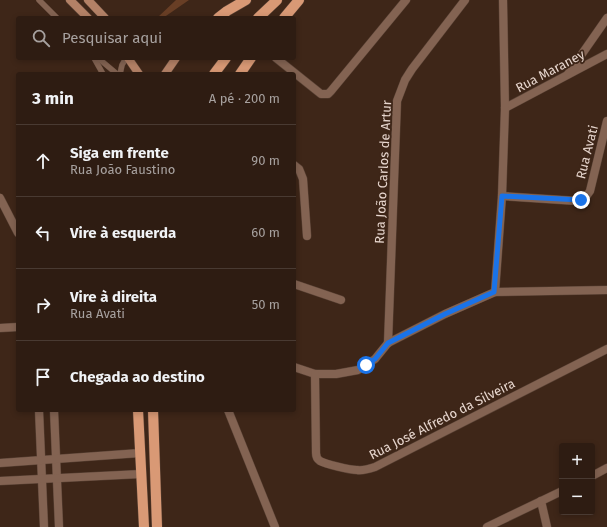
<!DOCTYPE html>
<html lang="pt">
<meta charset="utf-8">
<style>
body{margin:0;font-family:"Fira Sans",sans-serif;background:#3a2920;color:#f1f3f6}
.controls{position:absolute;right:12px;bottom:12px;display:grid;overflow:hidden;border-radius:4px;box-shadow:0 2px 6px #0003}
.controls button{width:36px;height:36px;display:grid;place-items:center;padding:0;border:0;border-bottom:1px solid #493a32;background:#2e1c12;color:#f1f3f6;font:20px sans-serif}
.stop{position:absolute;width:12px;height:12px;margin:-9px;border:3px solid #1a73e8;border-radius:50%;background:#fff}
.stop.end{background:#1a73e8;border-color:#fff;box-shadow:0 1px 4px #0008}
.list{margin:0;padding:0;list-style:none}
h2{display:flex;justify-content:space-between;align-items:center;height:52px;margin:0;padding:0 16px;font-size:17px}
h2 small{font-size:13px;font-weight:400;color:#a7a19f}
.list li{display:grid;grid-template-columns:26px 1fr auto;gap:12px;align-items:center;box-sizing:border-box;height:72px;padding:0 16px;border-top:1px solid #493a32}
.list b{display:block;font-size:15px;white-space:nowrap}
.list p{margin:0;font-size:13px;white-space:nowrap;color:#a7a19f}
.list em{font-size:13px;font-style:normal;color:#a7a19f}
.icon{flex:none;width:22px;height:22px;fill:none;stroke:currentColor;stroke-width:2;stroke-linecap:round;stroke-linejoin:round}
.map{position:relative;flex:none;width:607px;height:527px;overflow:hidden}
.search{position:absolute;background:#2e1c12;box-shadow:0 2px 6px #0003;left:16px;top:16px;width:280px;height:44px;display:flex;align-items:center;gap:10px;box-sizing:border-box;padding:0 14px;border-radius:4px;color:#a7a19f;font-size:15px}
.panel{position:absolute;background:#2e1c12;box-shadow:0 2px 6px #0003;left:16px;top:72px;width:280px;height:340px;border-radius:4px}
.map>svg:first-child{display:block}
.green{fill:#683e25}
.lines{fill:none;stroke-linecap:round;stroke-linejoin:round}
.lane-casing{stroke:#594235;stroke-width:6}
.street-casing{stroke:#594235;stroke-width:9}
.secondary-casing{stroke:#594235;stroke-width:9}
.primary-casing{stroke:#594235;stroke-width:11}
.lane{stroke:#836352;stroke-width:5.5}
.street{stroke:#836352;stroke-width:8}
.secondary{stroke:#b38166;stroke-width:8}
.primary{stroke:#d99975;stroke-width:10}
.route{stroke:#1a73e8;stroke-width:5}
.labels{text-anchor:middle;dominant-baseline:central;stroke-width:3.5;stroke-linejoin:round;paint-order:stroke}
.street-label{font-size:13px;fill:#e7d6ce;stroke:#3e2618}
</style>
<div class="map">
<svg width="607" height="527" viewBox="0 0 607 527">
<rect width="100%" height="100%" fill="#3e2618"/>
<!-- green -->
<path class="green" d="M 176,0 L 189,0 L 163,18 L 159,18 L 158,17 Z"/>
<g class="lines">
<!-- lane casing -->
<g class="lane-casing">
<g id="lane">
<path d="M 39,0 L 57,18"/>
<path d="M 94,58 L 103,74"/>
<path d="M 98,58 L 117,74"/>
<path d="M 120,74 L 122,65 L 126,58"/>
</g>
</g>
<!-- street casing -->
<g class="street-casing">
<g id="street">
<path d="M 276,58 L 321,94 L 328,94 L 331,91 L 406,0"/>
<path d="M 568,74 L 607,18"/>
<path d="M 505,108 L 607,54"/>
<path d="M 294,165 L 299,169 L 303,179 L 307,236"/>
<path d="M 502,196 L 577,201 L 585,198 L 590,191 L 607,121"/>
<path d="M 0,198 L 18,233"/>
<path d="M 294,284 L 341,300"/>
<path d="M 495,292 L 502,196 L 505,108 L 503,0"/>
<path d="M 0,328 L 18,327"/>
<path d="M 388,343 L 397,101 L 405,80 L 412,69 L 465,0"/>
<path d="M 294,367 L 315,374 L 336,374 L 358,370 L 375,359 L 388,343 L 445,314 L 495,292 L 607,290"/>
<path d="M 315,374 L 316,453 C 316,456 317,459 320,461 C 325,464 350,470 357,470 C 363,471 369,469 375,467 L 607,349"/>
<path d="M 39,410 L 44,527"/>
<path d="M 54,410 L 59,527"/>
<path d="M 228,410 L 275,527"/>
<path d="M 0,463 L 140,453"/>
<path d="M 592,476 L 607,468"/>
<path d="M 0,481 L 141,474"/>
<path d="M 541,501 L 547,527"/>
<path d="M 487,527 L 562,491"/>
</g>
</g>
<!-- secondary casing -->
<g class="secondary-casing">
<g id="secondary">
<path d="M 70,0 L 88,18"/>
<path d="M 88,0 L 105,18"/>
<path d="M 128,58 L 139,74"/>
<path d="M 165,74 L 176,58"/>
</g>
</g>
<!-- primary casing -->
<g class="primary-casing">
<g id="primary">
<path d="M 218,18 L 227,11 L 246,0"/>
<path d="M 258,18 L 277,0"/>
<path d="M 284,18 L 299,0"/>
<path d="M 214,74 L 226,58"/>
<path d="M 240,74 L 251,58"/>
<path d="M 138,410 L 144,527"/>
<path d="M 153,410 L 157,527"/>
</g>
</g>
<!-- lane -->
<use href="#lane" class="lane"/>
<!-- street -->
<use href="#street" class="street"/>
<!-- secondary -->
<use href="#secondary" class="secondary"/>
<!-- primary -->
<use href="#primary" class="primary"/>
</g>
<g class="lines">
<!-- route -->
<path class="route" d="M 366,365 L 375,359 L 388,343 L 445,314 L 494,292 L 502,196 L 581,200"/>
</g>
<g class="labels">
<!-- street labels -->
<g class="street-label">
<text transform="translate(550 71) rotate(-28)">Rua Maraney</text>
<text transform="translate(587 152) rotate(-76)">Rua Avati</text>
<text transform="translate(383 172) rotate(-87)">Rua João Carlos de Artur</text>
<text transform="translate(442 419) rotate(-27)">Rua José Alfredo da Silveira</text>
</g>
</g>
</svg>
<div class="controls">
<button>+</button>
<button>−</button>
</div>
<div class="stop" style="left:366px;top:365px"></div>
<div class="stop end" style="left:581px;top:200px"></div>
<div class="search"><svg class="icon" aria-label="search" viewBox="0 0 24 24"><circle cx="10" cy="10" r="6"/><path d="M15 15l6 6"/></svg>Pesquisar aqui</div>
<section class="panel">
<h2>3 min<small>A pé · 200 m</small></h2>
<ul class="list">
<li><svg class="icon" aria-label="ahead" viewBox="0 0 24 24"><path d="M12 20V5M6 11l6-6 6 6"/></svg><div><b>Siga em frente</b><p>Rua João Faustino</p></div><em>90 m</em></li>
<li><svg class="icon" aria-label="left" viewBox="0 0 24 24"><path d="M17 20v-9H6M10 6l-5 5 5 5"/></svg><div><b>Vire à esquerda</b></div><em>60 m</em></li>
<li><svg class="icon" aria-label="right" viewBox="0 0 24 24"><path d="M7 20v-9h11M14 6l5 5-5 5"/></svg><div><b>Vire à direita</b><p>Rua Avati</p></div><em>50 m</em></li>
<li><svg class="icon" aria-label="arrive" viewBox="0 0 24 24"><path d="M6 21V4h12l-3 4 3 4H6"/></svg><div><b>Chegada ao destino</b></div></li>
</ul>
</section>
</div>
